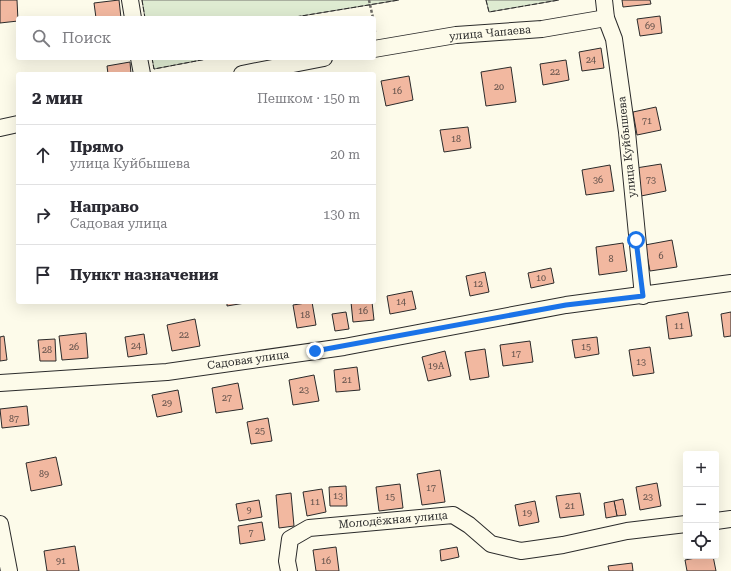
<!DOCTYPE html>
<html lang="ru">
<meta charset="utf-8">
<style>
body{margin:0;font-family:"Roboto Serif",serif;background:#f7f7f7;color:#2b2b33}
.controls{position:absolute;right:12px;bottom:12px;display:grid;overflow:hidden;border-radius:4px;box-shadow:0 4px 16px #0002}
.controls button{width:36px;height:36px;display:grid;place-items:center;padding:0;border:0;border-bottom:1px solid #e1e1e2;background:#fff;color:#2b2b33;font:20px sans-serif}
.stop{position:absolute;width:12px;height:12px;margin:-9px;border:3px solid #1a73e8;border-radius:50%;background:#fff}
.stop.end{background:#1a73e8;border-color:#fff;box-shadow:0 1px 4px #0008}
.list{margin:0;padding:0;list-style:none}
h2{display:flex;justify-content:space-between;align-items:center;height:52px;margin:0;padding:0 16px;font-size:17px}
h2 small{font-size:13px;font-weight:400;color:#7c7c81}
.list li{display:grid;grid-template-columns:26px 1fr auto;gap:12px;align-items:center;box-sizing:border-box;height:60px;padding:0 16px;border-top:1px solid #e1e1e2}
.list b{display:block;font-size:15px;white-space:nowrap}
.list p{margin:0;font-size:13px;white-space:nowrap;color:#7c7c81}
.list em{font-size:13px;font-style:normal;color:#7c7c81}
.icon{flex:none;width:22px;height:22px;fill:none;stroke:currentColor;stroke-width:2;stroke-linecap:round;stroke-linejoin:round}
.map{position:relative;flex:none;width:731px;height:571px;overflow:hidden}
.search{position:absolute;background:#fff;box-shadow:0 4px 16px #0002;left:16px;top:16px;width:360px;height:44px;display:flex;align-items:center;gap:10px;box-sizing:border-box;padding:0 14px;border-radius:4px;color:#7c7c81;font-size:15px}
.panel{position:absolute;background:#fff;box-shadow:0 4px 16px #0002;left:16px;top:72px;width:360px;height:232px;border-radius:4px}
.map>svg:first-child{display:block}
.green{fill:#deebd1;stroke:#74746e}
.building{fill:#f2b8a0;stroke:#2b2b2b}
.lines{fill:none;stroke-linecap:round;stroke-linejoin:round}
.street-casing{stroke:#2b2b2b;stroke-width:18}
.path{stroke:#6a6964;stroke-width:2.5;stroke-dasharray:3 2;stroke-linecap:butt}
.street{stroke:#fdfbea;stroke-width:16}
.fence{stroke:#2b2b2b;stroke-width:1;stroke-dasharray:5 2;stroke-linecap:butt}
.route{stroke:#1a73e8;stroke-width:5}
.labels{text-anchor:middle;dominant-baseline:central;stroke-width:3;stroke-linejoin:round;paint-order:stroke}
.number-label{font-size:9px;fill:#5d4e48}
.street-label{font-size:11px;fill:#2b2b2b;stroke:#fdfbea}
</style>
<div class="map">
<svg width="731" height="571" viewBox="0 0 731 571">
<rect width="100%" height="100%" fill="#fdfbea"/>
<!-- green -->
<g class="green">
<path d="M 142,0 L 399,0 L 289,18 L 145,18 Z"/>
<path d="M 486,0 L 559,0 L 489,12 Z"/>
<path d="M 152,58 L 212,58 L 154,69 Z"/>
</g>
<!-- building -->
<g class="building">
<path d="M 0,0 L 17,0 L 18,21 L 0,23 Z"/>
<path d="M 119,0 L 121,18 L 96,18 L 94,3 Z"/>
<path d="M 622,0 L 650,0 L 651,4 L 623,7 Z"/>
<path d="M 660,16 L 662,33 L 640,36 L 637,19 Z"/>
<path d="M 601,48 L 604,68 L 582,71 L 579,52 Z"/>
<path d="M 566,60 L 569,80 L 543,85 L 540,64 Z"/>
<path d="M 130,62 L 131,74 L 108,74 L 107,66 Z"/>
<path d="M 511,67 L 516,102 L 486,106 L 481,72 Z"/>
<path d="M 409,76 L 413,100 L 386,106 L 381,81 Z"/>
<path d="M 656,107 L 661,130 L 637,135 L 633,112 Z"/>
<path d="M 468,127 L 471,148 L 444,152 L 440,130 Z"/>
<path d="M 661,164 L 666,191 L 641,196 L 636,168 Z"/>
<path d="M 610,165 L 614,191 L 586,195 L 582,170 Z"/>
<path d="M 672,240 L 677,267 L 650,271 L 645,245 Z"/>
<path d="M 623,243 L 627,271 L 599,275 L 596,247 Z"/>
<path d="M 551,268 L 554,283 L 531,288 L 528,273 Z"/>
<path d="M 485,272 L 489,292 L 470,296 L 466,276 Z"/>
<path d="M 412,291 L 416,309 L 390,314 L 387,296 Z"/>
<path d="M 227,302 L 251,302 L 227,306 Z"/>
<path d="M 312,302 L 316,325 L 297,328 L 293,305 Z"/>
<path d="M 351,302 L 372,302 L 374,320 L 353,322 Z"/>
<path d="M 346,312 L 349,329 L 335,331 L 332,314 Z"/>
<path d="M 688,312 L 692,336 L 669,339 L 666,316 Z"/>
<path d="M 731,312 L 731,336 L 724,337 L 721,314 Z"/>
<path d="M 195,319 L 200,346 L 172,351 L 167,325 Z"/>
<path d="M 86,333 L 88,358 L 62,360 L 59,336 Z"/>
<path d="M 144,334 L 147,354 L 128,357 L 125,337 Z"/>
<path d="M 4,336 L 7,360 L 0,361 L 0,337 Z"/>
<path d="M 597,337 L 599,354 L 575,358 L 572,340 Z"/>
<path d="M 55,339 L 56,361 L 40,361 L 38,340 Z"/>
<path d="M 530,341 L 533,362 L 503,366 L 500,345 Z"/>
<path d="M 650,347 L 654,373 L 633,376 L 629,350 Z"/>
<path d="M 485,349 L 489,377 L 470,380 L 465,352 Z"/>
<path d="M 445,351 L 451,376 L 428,381 L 422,357 Z"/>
<path d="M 357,367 L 360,390 L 336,392 L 334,370 Z"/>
<path d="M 314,375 L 319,401 L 293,405 L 289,380 Z"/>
<path d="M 238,383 L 243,409 L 216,413 L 212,388 Z"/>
<path d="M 178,390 L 182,412 L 157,417 L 152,395 Z"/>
<path d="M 27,406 L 29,425 L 2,428 L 0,409 Z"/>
<path d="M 268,418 L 272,441 L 251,444 L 247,422 Z"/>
<path d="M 56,457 L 62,485 L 31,491 L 26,463 Z"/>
<path d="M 440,470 L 445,502 L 422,505 L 417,474 Z"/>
<path d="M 657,483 L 661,506 L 640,510 L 636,487 Z"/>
<path d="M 400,484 L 403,508 L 379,511 L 376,487 Z"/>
<path d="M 346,486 L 347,506 L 330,506 L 329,487 Z"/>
<path d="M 322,489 L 326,512 L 307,516 L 303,492 Z"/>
<path d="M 291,493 L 294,526 L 279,528 L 276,495 Z"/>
<path d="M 580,493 L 584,515 L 560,518 L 556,496 Z"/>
<path d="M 623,499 L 626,515 L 617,516 L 614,501 Z"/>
<path d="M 259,500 L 262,517 L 239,521 L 236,504 Z"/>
<path d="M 535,501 L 539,522 L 519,526 L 515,505 Z"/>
<path d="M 614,501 L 617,516 L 606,518 L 604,503 Z"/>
<path d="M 262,522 L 265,540 L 240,544 L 238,526 Z"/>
<path d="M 75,546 L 79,571 L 47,571 L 44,551 Z"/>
<path d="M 336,547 L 339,571 L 316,571 L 313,550 Z"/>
<path d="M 457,547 L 459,557 L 441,561 L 440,550 Z"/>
<path d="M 706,556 L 713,556 L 716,571 L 687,571 L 685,560 Z"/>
<path d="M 632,563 L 633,571 L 609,571 L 608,566 Z"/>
</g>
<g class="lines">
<!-- street casing -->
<g class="street-casing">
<g id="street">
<path d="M 130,0 L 133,18"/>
<path d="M 604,0 L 606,18 L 614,39 L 627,132 L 643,296"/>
<path d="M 374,49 L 456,35 L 542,29 L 606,18"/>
<path d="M 139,58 L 142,74"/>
<path d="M 242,74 L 324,58"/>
<path d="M 0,128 L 18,124"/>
<path d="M 0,383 L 167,372 L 344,347 L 566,305 L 731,283"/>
<path d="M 716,521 L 731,519"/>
<path d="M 0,524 L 9,571"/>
<path d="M 289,571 L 287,561 L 290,539 L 309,528 L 453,515 L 469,525 L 491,544 L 521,551 L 563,545 L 627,531 L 686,524"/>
</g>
</g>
<!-- path -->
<g class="path">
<path d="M 369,0 L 373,18"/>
<path d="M 374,25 L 375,32"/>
</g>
<!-- street -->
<use href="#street" class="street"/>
<!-- fence -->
<g class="fence">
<path d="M 142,0 L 145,18"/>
<path d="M 486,0 L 489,12 L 559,0"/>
<path d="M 289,18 L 399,0"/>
<path d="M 152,58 L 154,69 L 212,58"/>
</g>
</g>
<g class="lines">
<!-- route -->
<path class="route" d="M 315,351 L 566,305 L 643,296 L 636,240"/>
</g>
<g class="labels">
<!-- number labels -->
<g class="number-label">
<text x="650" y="26">69</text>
<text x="591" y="60">24</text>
<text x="555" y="72">22</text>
<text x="499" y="87">20</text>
<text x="397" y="91">16</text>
<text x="647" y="121">71</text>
<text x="456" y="139">18</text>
<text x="598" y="180">36</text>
<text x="651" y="180">73</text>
<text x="661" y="256">6</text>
<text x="611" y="259">8</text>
<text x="541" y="278">10</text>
<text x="478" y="284">12</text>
<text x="401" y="302">14</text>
<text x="363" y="311">16</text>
<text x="305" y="315">18</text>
<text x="679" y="326">11</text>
<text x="184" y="335">22</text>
<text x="136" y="346">24</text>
<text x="74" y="347">26</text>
<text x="586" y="347">15</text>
<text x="47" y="350">28</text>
<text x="516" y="354">17</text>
<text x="641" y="362">13</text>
<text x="436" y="366">19А</text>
<text x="347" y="380">21</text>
<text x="304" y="390">23</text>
<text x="227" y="398">27</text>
<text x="167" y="403">29</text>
<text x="14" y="419">87</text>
<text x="260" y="431">25</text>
<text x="44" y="474">89</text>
<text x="431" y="488">17</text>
<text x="338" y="496">13</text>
<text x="390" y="497">15</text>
<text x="648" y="497">23</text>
<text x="315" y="502">11</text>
<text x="570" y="506">21</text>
<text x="249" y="510">9</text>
<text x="527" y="513">19</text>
<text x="251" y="533">7</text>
<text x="61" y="561">91</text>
<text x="326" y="561">16</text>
</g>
<!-- street labels -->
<g class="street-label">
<text transform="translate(490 33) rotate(-5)">улица Чапаева</text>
<text transform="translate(627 147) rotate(-96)">улица Куйбышева</text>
<text transform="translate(248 360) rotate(-8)">Садовая улица</text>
<text transform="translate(393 520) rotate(-5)">Молодёжная улица</text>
</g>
</g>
</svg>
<div class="controls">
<button>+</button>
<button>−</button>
<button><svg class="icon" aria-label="locate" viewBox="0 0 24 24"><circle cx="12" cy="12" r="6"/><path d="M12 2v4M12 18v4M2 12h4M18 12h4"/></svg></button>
</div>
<div class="stop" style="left:636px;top:240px"></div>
<div class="stop end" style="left:315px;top:351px"></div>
<div class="search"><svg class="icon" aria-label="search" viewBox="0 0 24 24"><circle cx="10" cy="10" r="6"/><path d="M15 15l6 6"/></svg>Поиск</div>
<section class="panel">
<h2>2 мин<small>Пешком · 150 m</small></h2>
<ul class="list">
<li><svg class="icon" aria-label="ahead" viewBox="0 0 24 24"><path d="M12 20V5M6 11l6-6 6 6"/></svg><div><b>Прямо</b><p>улица Куйбышева</p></div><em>20 m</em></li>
<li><svg class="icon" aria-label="right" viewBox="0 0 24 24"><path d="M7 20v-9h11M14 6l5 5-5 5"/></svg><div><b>Направо</b><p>Садовая улица</p></div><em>130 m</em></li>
<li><svg class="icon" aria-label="arrive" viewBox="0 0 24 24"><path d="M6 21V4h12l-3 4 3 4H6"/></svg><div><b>Пункт назначения</b></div></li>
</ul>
</section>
</div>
